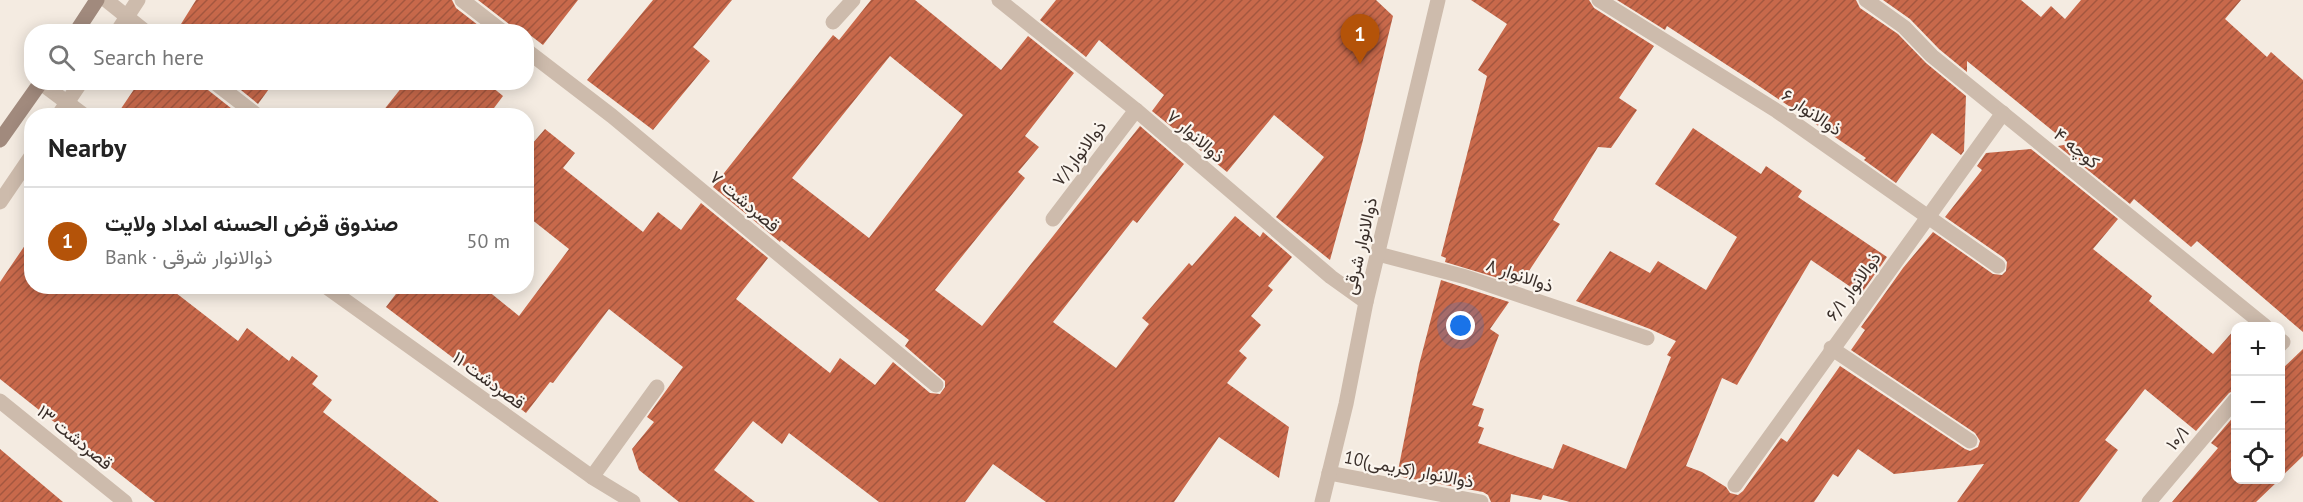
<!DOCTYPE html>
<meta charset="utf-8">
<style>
body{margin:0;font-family:"PT Sans",Vazirmatn,sans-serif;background:#f2f2f2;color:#222}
.controls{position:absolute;right:18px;bottom:18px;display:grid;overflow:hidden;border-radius:12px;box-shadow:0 3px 15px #0003}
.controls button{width:54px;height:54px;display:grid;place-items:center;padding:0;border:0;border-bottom:2px solid #e0e0e0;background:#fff;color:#222;font:30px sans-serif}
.you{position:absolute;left:1461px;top:326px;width:21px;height:21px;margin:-15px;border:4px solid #fff;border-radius:50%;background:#1a73e8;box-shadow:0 0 0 9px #1a73e833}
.badge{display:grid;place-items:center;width:39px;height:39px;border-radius:50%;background:#b45309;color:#fff;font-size:20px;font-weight:700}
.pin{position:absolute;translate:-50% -50px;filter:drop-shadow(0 2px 3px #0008)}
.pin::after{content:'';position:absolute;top:32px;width:21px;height:18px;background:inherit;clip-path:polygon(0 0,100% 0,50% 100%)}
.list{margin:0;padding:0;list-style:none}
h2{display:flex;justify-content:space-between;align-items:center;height:78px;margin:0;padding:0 24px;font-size:26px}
h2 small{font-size:20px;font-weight:400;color:#767676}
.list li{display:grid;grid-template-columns:39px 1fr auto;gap:18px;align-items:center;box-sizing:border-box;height:108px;padding:0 24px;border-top:2px solid #e0e0e0}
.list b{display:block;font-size:22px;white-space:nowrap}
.list p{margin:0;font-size:20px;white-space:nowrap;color:#767676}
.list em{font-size:20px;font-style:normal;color:#767676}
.icon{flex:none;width:33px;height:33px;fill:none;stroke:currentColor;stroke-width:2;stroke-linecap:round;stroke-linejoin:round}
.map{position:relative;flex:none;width:2303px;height:502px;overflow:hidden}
.search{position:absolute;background:#fff;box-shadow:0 3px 15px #0003;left:24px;top:24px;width:510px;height:66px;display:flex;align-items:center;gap:15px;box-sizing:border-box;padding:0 21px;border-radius:24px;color:#767676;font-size:22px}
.panel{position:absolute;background:#fff;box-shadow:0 3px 15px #0003;left:24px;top:108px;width:510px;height:186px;border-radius:24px}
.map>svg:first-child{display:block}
.building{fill:url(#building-hatch);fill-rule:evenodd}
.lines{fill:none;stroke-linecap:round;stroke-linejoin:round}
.service{stroke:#cdbbac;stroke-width:15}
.minor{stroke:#cdbbac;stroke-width:15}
.tertiary{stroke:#cdbbac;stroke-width:15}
.secondary{stroke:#a18a7d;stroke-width:15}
.labels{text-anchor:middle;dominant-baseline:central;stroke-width:4.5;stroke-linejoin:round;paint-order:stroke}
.street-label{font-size:18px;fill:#3b302b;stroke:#fbf5ee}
</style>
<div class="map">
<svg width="2303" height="502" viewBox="0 0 2303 502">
<defs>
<pattern id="building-hatch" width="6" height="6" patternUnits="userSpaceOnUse" patternTransform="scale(1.5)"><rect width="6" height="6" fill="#c8694b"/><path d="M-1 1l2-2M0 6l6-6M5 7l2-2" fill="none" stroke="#a4573f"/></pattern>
</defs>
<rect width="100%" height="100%" fill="#f4ebe1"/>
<!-- building -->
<g class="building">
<path d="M 196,0 L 452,0 L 456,8 L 487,32 L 176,32 Z"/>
<path d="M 478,0 L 578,0 L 543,45 L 526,32 L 513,32 L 509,24 Z"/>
<path d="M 653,0 L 732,0 L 693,47 L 710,61 L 653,130 L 587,80 Z"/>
<path d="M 871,0 L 915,0 L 1001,70 L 1028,36 L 1074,73 L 1025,136 L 1039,147 L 1018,172 L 1025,178 L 935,290 L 982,326 L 1140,126 L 1184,164 L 1137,223 L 1133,220 L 1053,322 L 1116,368 L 1149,324 L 1142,318 L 1189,263 L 1192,266 L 1235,216 L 1260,237 L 1263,232 L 1292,257 L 1268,286 L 1273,290 L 1251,316 L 1261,325 L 1239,351 L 1247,358 L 1227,383 L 1289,427 L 1279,478 L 1219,437 L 1174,502 L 1046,502 L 993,464 L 965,502 L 879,502 L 789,433 L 782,444 L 753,421 L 714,470 L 755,502 L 679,502 L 639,470 L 632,449 L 654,422 L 647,417 L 683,367 L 609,309 L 553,383 L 550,382 L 526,413 L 386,307 L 402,286 L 482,286 L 519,316 L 569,249 L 526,215 L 526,151 L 545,129 L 575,153 L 563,168 L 643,232 L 658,212 L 681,230 L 701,203 L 768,258 L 736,299 L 830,373 L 840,358 L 875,385 L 893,362 L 930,393 L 940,394 L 945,387 L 945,381 L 905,346 L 909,340 L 781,240 L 780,242 L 713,187 L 833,35 L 839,40 ZM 890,56 L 963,115 L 869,238 L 792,178 Z"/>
<path d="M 1056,0 L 1376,0 L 1393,16 L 1362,144 L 1330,260 L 1276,217 L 1324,157 L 1274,115 L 1227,172 L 1152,111 L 1164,95 L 1099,40 L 1086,57 L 1040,20 Z"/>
<path d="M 1471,0 L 1589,0 L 1594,8 L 1654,46 L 1619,98 L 1637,110 L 1611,148 L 1598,147 L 1553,220 L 1560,224 L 1521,283 L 1519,282 L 1518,284 L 1445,262 L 1446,258 L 1441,256 L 1487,76 L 1478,70 L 1507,24 Z"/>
<path d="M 1617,0 L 1856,0 L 1860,8 L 1898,34 L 1926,63 L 1966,96 L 1964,151 L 1961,155 L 1932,133 L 1896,183 L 1864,160 L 1866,158 L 1750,80 L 1667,26 L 1665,30 Z"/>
<path d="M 1883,0 L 2021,0 L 2041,17 L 2051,6 L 2065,19 L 2081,0 L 2241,0 L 2225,19 L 2267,57 L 2271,52 L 2303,80 L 2303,332 L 2197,241 L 2191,247 L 2134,199 L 2130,204 L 2058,146 L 2069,144 L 1967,61 L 1967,72 L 1939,49 L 1910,19 Z"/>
<path d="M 139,82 L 204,82 L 208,90 L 241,116 L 116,116 Z"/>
<path d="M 231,82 L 274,82 L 258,104 Z"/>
<path d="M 406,82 L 486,82 L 503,96 L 488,116 L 379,116 Z"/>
<path d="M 1693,128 L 1761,174 L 1766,166 L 1802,191 L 1798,197 L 1887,257 L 1861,294 L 1811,260 L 1737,385 L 1722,378 L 1686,466 L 1702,472 L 1726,487 L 1730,493 L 1738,495 L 1743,491 L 1781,438 L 1787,442 L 1840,366 L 1965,449 L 1970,451 L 1978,447 L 1980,441 L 1975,433 L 1851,350 L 1865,330 L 1861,327 L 1903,268 L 1933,232 L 1993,274 L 2002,275 L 2006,271 L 2007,262 L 2004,258 L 1945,217 L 1982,170 L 1977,166 L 1986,153 L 2031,149 L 2118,219 L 2093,249 L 2152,296 L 2149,301 L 2213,354 L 2235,329 L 2235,390 L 2229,393 L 2196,431 L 2145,389 L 2105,440 L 2118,450 L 2079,502 L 1957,502 L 1984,464 L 1894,474 L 1858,449 L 1838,477 L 1833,474 L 1814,502 L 1570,502 L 1543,495 L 1541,500 L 1511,494 L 1510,502 L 1491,502 L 1488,495 L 1483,492 L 1397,476 L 1419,365 L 1441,280 L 1509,302 L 1490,329 L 1499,335 L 1472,405 L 1484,409 L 1478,426 L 1484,428 L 1478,443 L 1553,469 L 1563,444 L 1626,469 L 1671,357 L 1667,355 L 1676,341 L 1650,329 L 1576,301 L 1610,251 L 1650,273 L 1658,261 L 1706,290 L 1737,237 L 1655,184 Z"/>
<path d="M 32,235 L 32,286 L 167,286 L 238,341 L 247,328 L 289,361 L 292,356 L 318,376 L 312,384 L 332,400 L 323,412 L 439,502 L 155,502 L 0,379 L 0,282 Z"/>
<path d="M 2303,349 L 2303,456 L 2280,478 L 2280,371 Z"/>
<path d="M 2235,415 L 2235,480 L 2279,480 L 2256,502 L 2172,502 L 2218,448 L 2211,443 Z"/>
<path d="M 0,449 L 63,502 L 0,502 Z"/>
</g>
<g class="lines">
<!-- service -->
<g class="service">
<path d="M 117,32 L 138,0"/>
<path d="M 58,116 L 81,82"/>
<path d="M 0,202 L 32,155"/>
<path d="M 1831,348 L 1970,441"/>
</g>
<!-- minor -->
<g class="minor">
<path d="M 106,0 L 146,32"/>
<path d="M 462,0 L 503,32"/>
<path d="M 999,0 L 1136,110 L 1331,277 L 1366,302"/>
<path d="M 1599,0 L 1777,111 L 1998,266"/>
<path d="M 1866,0 L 1904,27 L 1932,56 L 2265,326"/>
<path d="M 833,22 L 853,0"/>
<path d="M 526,50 L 612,116 L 936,385"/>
<path d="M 214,82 L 258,116"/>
<path d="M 41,83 L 85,116"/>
<path d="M 1053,219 L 1136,110"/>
<path d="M 1378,254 L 1466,277 L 1647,338"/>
<path d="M 325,286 L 592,477 L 633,502"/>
<path d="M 2280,340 L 2283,342 L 2280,345"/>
<path d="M 0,401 L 125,502"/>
<path d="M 1329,473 L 1481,502"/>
<path d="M 592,477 L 657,387"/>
<path d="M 1735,485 L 2003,113"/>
<path d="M 2149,502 L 2236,399"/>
</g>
<!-- tertiary -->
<path class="tertiary" d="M 1322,502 L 1346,404 L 1366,302 L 1438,0"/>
<!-- secondary -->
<g class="secondary">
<path d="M 76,32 L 97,0"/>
<path d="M 0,140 L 41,82"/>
</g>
</g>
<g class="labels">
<!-- street labels -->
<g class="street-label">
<text transform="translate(1812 112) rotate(34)">ذوالانوار ۶</text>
<text transform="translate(1196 136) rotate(41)">ذوالانوار ۷</text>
<text transform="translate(2077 148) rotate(39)">کوچه ۴</text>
<text transform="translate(1079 153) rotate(-53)">ذوالانوار۷/۱</text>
<text transform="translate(745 201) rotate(40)">قصردشت ۷</text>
<text transform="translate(1360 246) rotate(-77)">ذوالانوار شرقی</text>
<text transform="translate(1520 275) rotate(19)">ذوالانوار ۸</text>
<text transform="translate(1853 286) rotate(-54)">ذوالانوار ۶/۱</text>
<text transform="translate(489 380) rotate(36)">قصردشت ۱۱</text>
<text transform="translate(75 437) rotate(39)">قصردشت ۱۳</text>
<text transform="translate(2177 438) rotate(-50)">۱۰/۱</text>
<text transform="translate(1409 469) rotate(11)">10ذوالانوار (کریمی)</text>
</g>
</g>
</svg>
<div class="controls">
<button>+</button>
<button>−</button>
<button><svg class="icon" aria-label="locate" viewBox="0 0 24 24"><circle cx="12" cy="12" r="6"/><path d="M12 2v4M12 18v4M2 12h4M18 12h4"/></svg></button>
</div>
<div class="you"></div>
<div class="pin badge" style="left:1360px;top:64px">1</div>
<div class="search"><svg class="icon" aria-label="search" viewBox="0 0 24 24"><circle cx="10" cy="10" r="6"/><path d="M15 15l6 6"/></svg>Search here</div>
<section class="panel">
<h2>Nearby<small></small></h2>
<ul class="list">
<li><span class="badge">1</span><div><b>صندوق قرض الحسنه امداد ولایت</b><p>Bank · ذوالانوار شرقی</p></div><em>50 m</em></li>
</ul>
</section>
</div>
